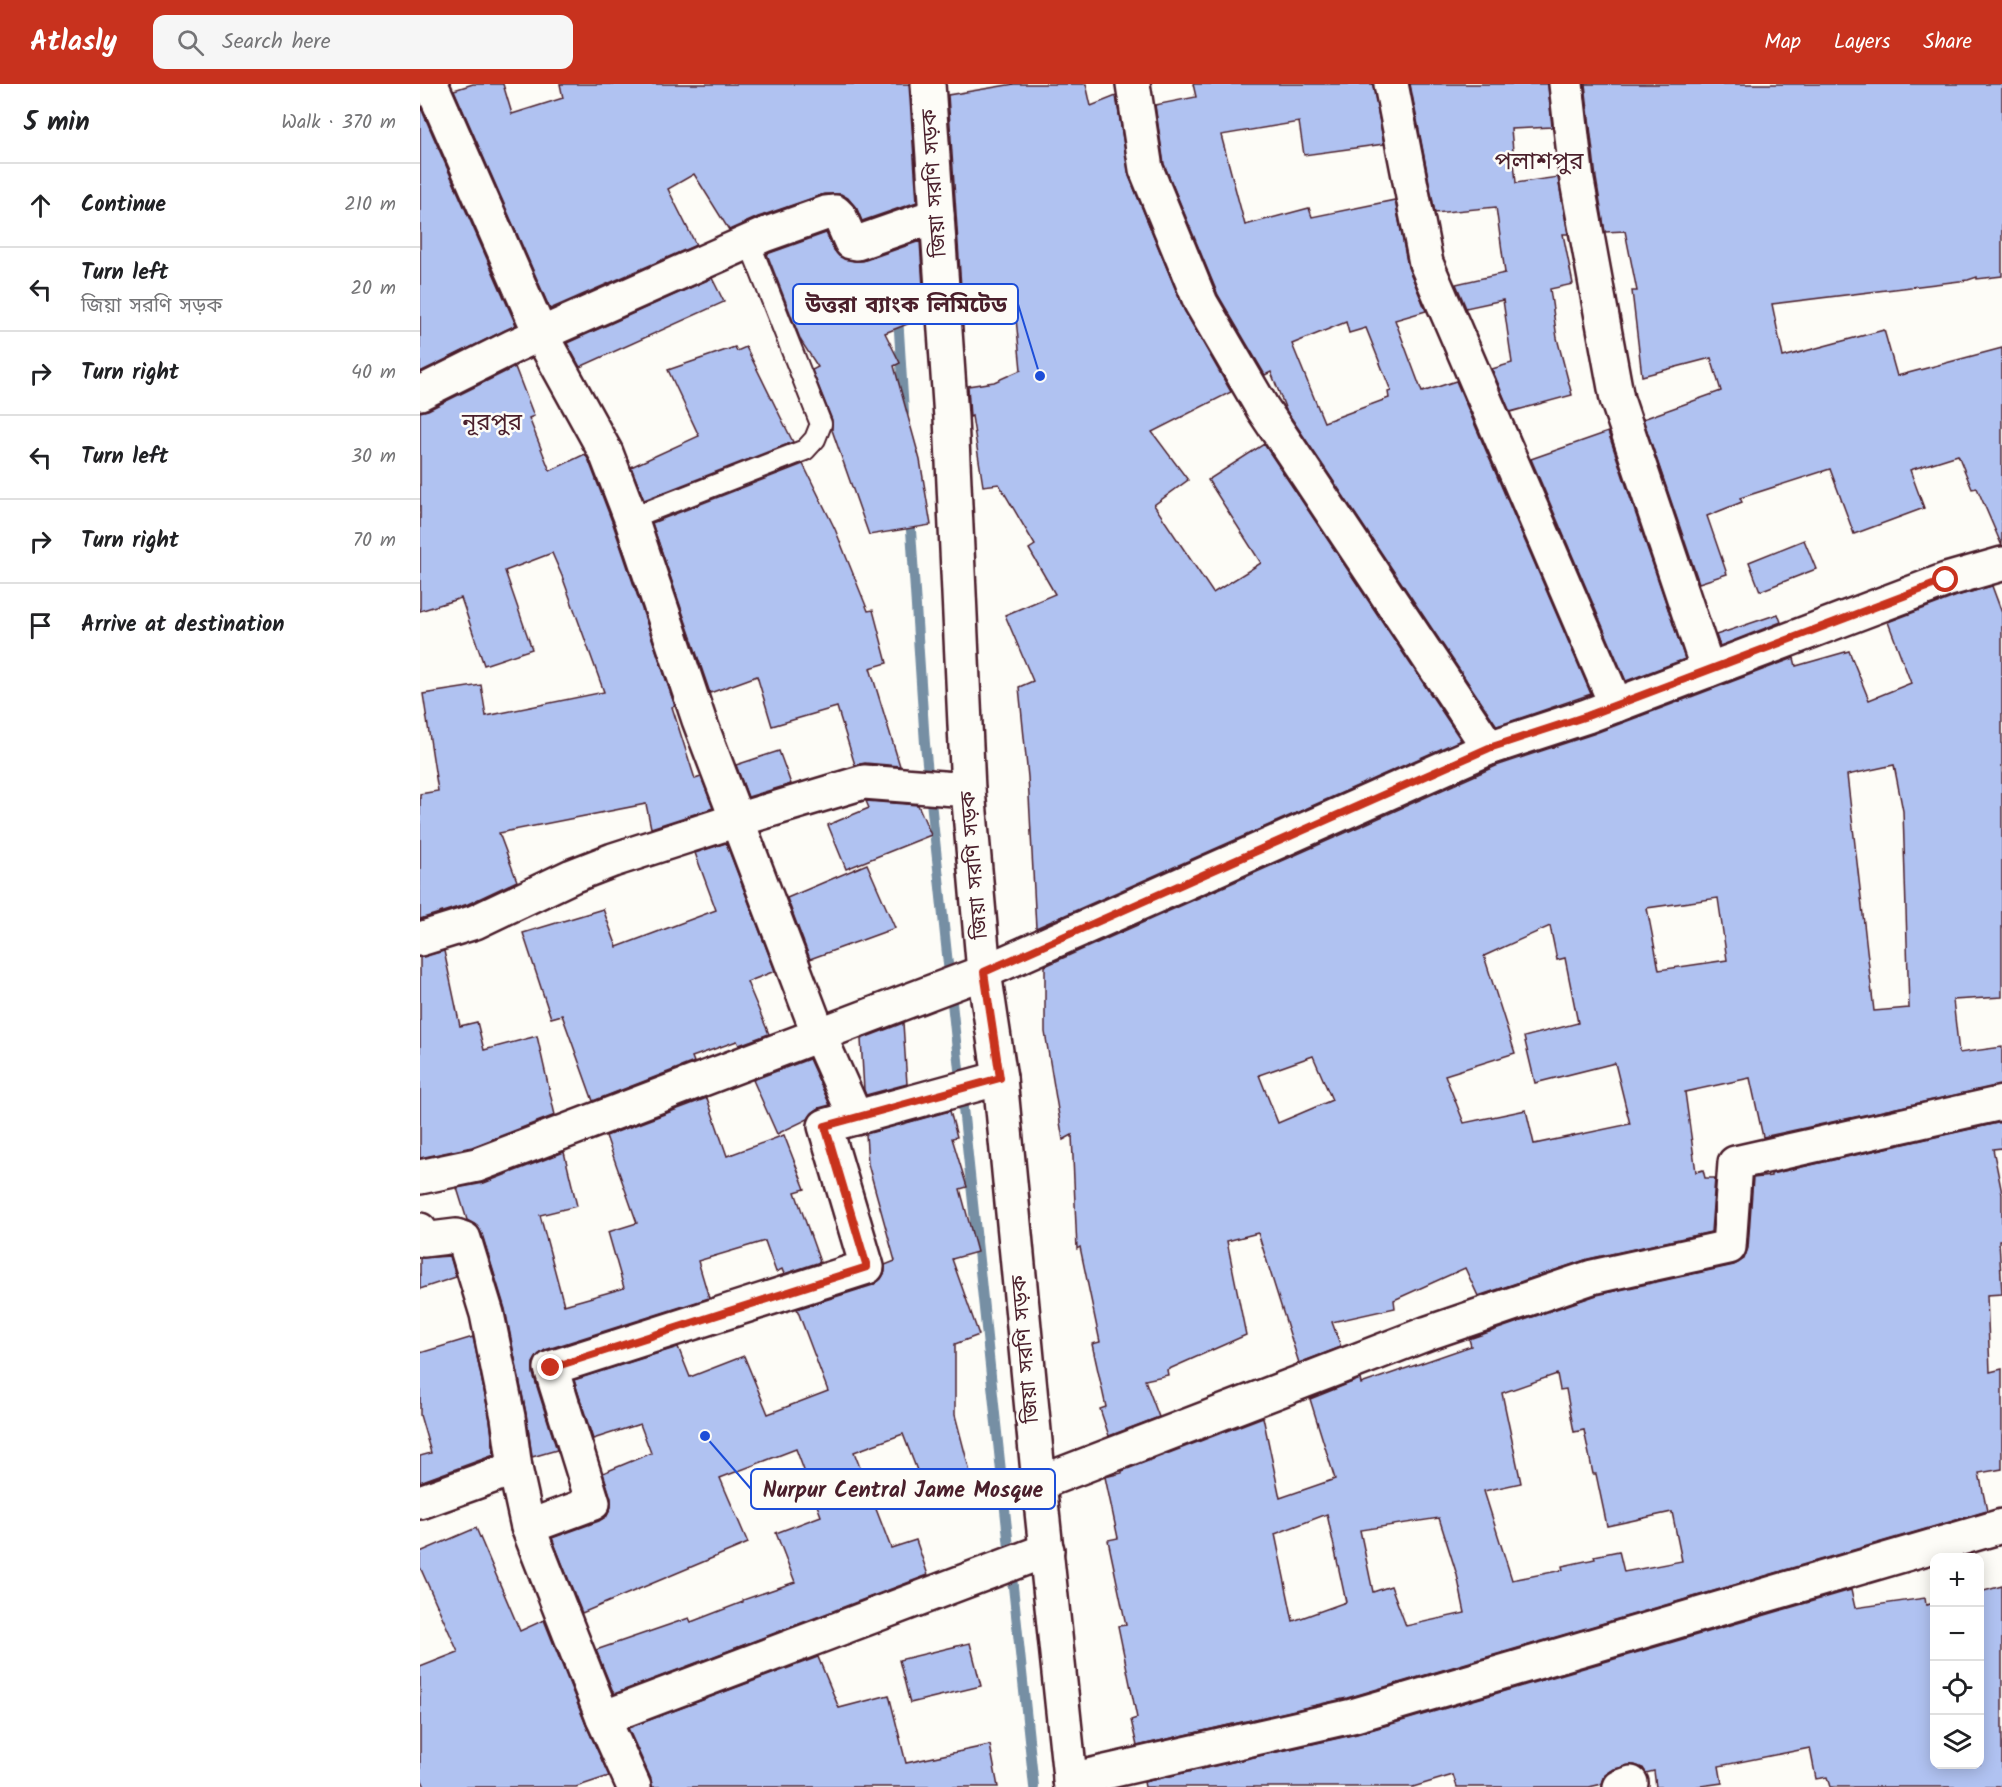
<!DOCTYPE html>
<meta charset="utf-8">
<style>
body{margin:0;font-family:Kalam,"Noto Sans Bengali",sans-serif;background:#f6f6f6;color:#202124}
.controls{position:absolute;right:18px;bottom:18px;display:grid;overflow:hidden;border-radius:12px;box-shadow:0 3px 15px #0003}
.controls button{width:54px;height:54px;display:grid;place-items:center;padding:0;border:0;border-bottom:2px solid #e0e0e0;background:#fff;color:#202124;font:30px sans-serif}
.stop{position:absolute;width:18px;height:18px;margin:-14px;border:4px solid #c8321e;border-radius:50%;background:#fff}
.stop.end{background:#c8321e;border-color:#fff;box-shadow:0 2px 6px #0008}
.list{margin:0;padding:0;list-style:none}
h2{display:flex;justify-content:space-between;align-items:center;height:78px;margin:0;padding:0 24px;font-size:26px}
h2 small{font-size:20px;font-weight:400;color:#757577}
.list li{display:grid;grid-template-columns:39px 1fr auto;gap:18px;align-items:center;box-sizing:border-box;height:84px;padding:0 24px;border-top:2px solid #e0e0e0}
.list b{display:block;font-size:22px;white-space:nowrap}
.list p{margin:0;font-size:20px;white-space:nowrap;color:#757577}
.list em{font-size:20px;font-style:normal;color:#757577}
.icon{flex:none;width:33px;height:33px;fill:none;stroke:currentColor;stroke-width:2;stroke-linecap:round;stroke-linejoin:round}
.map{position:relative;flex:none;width:1582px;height:1703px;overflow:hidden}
header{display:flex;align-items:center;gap:36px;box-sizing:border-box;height:84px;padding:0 30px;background:#c8321e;color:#fff}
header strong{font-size:28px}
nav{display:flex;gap:33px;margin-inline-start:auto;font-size:21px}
.search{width:420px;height:54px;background:#f6f6f6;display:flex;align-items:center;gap:15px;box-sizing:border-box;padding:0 21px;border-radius:12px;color:#757577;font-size:22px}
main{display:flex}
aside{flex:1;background:#fff}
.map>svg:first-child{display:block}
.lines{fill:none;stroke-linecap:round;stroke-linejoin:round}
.stream{stroke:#768fa4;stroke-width:10}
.building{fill:#b0c2f1;stroke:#4a1f2b;stroke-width:1.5;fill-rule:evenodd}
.service-casing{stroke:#4a1f2b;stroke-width:24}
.minor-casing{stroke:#4a1f2b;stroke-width:38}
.secondary-casing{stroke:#4a1f2b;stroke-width:38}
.service{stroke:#fdfcf7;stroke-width:20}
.minor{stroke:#fdfcf7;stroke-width:33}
.secondary{stroke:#fdfcf7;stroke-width:33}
.route{stroke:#c8321e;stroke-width:8}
.labels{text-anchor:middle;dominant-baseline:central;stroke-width:5;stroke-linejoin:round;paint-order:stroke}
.street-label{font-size:21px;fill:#4a1f2b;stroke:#fdfcf7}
.quarter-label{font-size:24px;fill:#4a1f2b;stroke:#fdfcf7}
.leader{fill:none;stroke:#1d4ed8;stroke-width:2}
.callout-dot{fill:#1d4ed8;stroke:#fdfcf7;stroke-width:2}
.callout{fill:#fdfcf7;stroke:#1d4ed8;stroke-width:2}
.callout-label{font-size:22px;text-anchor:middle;font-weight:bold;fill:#4a1f2b}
</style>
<header>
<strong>Atlasly</strong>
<div class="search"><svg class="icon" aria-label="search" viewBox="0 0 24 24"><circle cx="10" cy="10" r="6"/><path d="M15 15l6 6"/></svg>Search here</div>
<nav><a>Map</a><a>Layers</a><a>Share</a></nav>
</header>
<main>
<aside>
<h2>5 min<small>Walk · 370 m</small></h2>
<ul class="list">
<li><svg class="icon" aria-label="ahead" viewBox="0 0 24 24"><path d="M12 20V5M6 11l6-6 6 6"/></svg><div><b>Continue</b></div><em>210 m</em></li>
<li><svg class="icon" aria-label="left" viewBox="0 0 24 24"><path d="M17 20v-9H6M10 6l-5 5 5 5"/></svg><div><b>Turn left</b><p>জিয়া সরণি সড়ক</p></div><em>20 m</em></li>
<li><svg class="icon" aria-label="right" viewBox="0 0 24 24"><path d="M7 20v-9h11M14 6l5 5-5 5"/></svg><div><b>Turn right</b></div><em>40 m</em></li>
<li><svg class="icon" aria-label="left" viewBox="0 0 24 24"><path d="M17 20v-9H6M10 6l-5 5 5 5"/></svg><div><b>Turn left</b></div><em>30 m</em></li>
<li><svg class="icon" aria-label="right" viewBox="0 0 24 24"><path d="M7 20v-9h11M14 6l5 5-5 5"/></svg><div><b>Turn right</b></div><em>70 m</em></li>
<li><svg class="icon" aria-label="arrive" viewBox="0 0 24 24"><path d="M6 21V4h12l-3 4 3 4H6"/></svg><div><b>Arrive at destination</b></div></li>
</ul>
</aside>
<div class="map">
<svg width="1582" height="1703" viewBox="0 0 1582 1703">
<rect width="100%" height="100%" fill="#fdfcf7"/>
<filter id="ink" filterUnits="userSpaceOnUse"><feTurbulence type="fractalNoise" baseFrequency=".0167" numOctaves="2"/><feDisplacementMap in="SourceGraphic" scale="12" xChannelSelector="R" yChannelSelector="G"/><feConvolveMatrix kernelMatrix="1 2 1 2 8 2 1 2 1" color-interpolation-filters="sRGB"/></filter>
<g filter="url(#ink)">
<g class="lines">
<!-- stream -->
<g class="stream">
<path d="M 478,231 L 484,329"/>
<path d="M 490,431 L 505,660 L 614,1703"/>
</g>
</g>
<!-- building -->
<g class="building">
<path d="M 53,0 L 83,0 L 92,30 L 143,14 L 140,0 L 489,0 L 497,118 L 442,137 L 437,125 L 428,114 L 421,110 L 404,110 L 338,133 L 309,146 L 274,90 L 248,105 L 276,161 L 130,225 L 34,6 Z"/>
<path d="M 594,0 L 666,0 L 671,22 L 696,12 L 709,92 L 764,226 L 811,308 L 732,348 L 768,396 L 734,421 L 793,509 L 841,479 L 788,396 L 844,360 L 1041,656 L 616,844 L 608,693 L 599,603 L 613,597 L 585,531 L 635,510 L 609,465 L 615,461 L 579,400 L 563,402 L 552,332 L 550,333 L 548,302 L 574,298 L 601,286 L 595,224 L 543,233 L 528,11 Z"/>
<path d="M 773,0 L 953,0 L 964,60 L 884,71 L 879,38 L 801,51 L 825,141 L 889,124 L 892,133 L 975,116 L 988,183 L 1006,227 L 975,236 L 1002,308 L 1036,297 L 1171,610 L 1077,642 L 866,326 L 851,288 L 845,291 L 798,211 L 744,80 L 735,21 L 776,13 ZM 926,238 L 929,249 L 946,244 L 971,307 L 968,308 L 969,314 L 904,338 L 872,260 Z"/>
<path d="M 990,0 L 1128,0 L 1132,43 L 1091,45 L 1096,99 L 1138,93 L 1148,150 L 1143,150 L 1153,200 L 1130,205 L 1137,254 L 1152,311 L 1090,328 L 1072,285 L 1092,279 L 1083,216 L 1046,224 L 1036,200 L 1085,189 L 1076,123 L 1015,129 Z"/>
<path d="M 1165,0 L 1582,0 L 1582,192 L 1557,195 L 1557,193 L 1548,196 L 1352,220 L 1363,273 L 1464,246 L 1477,292 L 1582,264 L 1582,462 L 1557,404 L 1552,405 L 1538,371 L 1490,386 L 1504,424 L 1434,450 L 1410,385 L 1320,414 L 1322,418 L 1287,432 L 1307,490 L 1279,499 L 1223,335 L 1301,307 L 1291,274 L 1222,292 L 1212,207 L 1217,207 L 1205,147 L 1185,148 L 1176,94 Z"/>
<path d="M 0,22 L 96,241 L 0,288 Z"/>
<path d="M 406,149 L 414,166 L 419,172 L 434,177 L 443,177 L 500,157 L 505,233 L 465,249 L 480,279 L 474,282 L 500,376 L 511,441 L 449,451 L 412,346 L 412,336 L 392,286 L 398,283 L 381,257 L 347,170 Z"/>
<path d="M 292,194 L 304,218 L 160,283 L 147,259 Z"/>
<path d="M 315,263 L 317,267 L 326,263 L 373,358 L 224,416 L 211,383 L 279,352 L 248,286 Z"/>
<path d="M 95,283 L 114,332 L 109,334 L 130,387 L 165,370 L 169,377 L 193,440 L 255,622 L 252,623 L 275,695 L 281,693 L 293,724 L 231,744 L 226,720 L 79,749 L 97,797 L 48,820 L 0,835 L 0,710 L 18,707 L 3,610 L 61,601 L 66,632 L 184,608 L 142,492 L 132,469 L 85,487 L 112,565 L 64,581 L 41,514 L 0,527 L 0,328 L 8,326 Z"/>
<path d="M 1188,348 L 1265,575 L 1206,597 L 1111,375 Z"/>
<path d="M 383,380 L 415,445 L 448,527 L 453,526 L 467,579 L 450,584 L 480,682 L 445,679 L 435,681 L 417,623 L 352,642 L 337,592 L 290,609 L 232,439 Z"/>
<path d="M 1384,456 L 1396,485 L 1340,507 L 1329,478 Z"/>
<path d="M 1572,502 L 1582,529 L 1582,913 L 1533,916 L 1539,969 L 1582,963 L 1582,1001 L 1343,1053 L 1330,994 L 1265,1008 L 1276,1088 L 1283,1086 L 1285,1094 L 1295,1094 L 1291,1148 L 1168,1175 L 1058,1212 L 1045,1184 L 974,1216 L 975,1224 L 912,1238 L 921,1263 L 879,1279 L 838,1149 L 807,1157 L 826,1251 L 747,1286 L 748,1291 L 725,1296 L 739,1333 L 689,1352 L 680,1325 L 686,1323 L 672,1260 L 680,1258 L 660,1163 L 657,1165 L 652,1051 L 643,1056 L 625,948 L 625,882 L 1076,682 L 1173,650 L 1374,574 L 1376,582 L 1429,567 L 1449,616 L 1491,599 L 1468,538 L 1537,512 ZM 1474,681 L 1483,727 L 1489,924 L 1454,927 L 1427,691 ZM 1298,814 L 1307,876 L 1239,886 L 1227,824 ZM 1130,842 L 1137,876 L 1145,874 L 1158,939 L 1104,953 L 1115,999 L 1195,979 L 1210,1040 L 1114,1060 L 1106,1026 L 1044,1039 L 1025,991 L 1095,969 L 1064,872 ZM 893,972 L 912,1016 L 858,1039 L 839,991 Z"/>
<path d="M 1358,530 L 1361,538 L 1300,562 L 1296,551 Z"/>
<path d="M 359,667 L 371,700 L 328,713 L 316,681 Z"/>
<path d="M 446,717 L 498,721 L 511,751 L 426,785 L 408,741 L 449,724 Z"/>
<path d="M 306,759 L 355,887 L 327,898 L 349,950 L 319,961 L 317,957 L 272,973 L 274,978 L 173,1017 L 142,931 L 131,934 L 103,849 L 183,825 L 197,863 L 296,826 L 275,769 Z"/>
<path d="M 447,780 L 475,844 L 390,875 L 367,814 Z"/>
<path d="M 24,867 L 40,942 L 57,938 L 64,966 L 117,952 L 135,1031 L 52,1063 L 0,1074 L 0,873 Z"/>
<path d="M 483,939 L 487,1000 L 446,1011 L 444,1006 L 441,955 Z"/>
<path d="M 389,975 L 410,1021 L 399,1024 L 392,1029 L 388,1035 L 357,1050 L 333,996 Z"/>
<path d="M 287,1014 L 307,1072 L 364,1051 L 385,1105 L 375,1108 L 400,1178 L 364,1190 L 362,1185 L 356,1188 L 345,1157 L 278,1177 L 289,1214 L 125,1266 L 118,1271 L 113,1279 L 113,1290 L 137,1366 L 112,1373 L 106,1329 L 85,1225 L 62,1150 L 57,1142 L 47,1136 L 37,1104 L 64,1099 L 144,1068 L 157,1122 L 120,1131 L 144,1221 L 204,1204 L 188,1148 L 217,1139 L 186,1052 Z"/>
<path d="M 530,1027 L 537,1053 L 532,1054 L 547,1103 L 540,1105 L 557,1168 L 532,1175 L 559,1251 L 535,1260 L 535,1331 L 556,1411 L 508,1415 L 483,1350 L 434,1368 L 471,1464 L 496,1456 L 508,1491 L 194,1610 L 176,1566 L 269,1534 L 271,1538 L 323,1518 L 323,1516 L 375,1498 L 356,1449 L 401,1432 L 376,1365 L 300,1394 L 328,1459 L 162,1529 L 132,1454 L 179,1437 L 187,1432 L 191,1423 L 191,1414 L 183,1389 L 231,1369 L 220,1340 L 173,1355 L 154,1296 L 258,1263 L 270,1293 L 324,1272 L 348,1330 L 408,1307 L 377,1225 L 453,1201 L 461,1195 L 465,1188 L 465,1181 L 475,1177 L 448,1080 L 446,1050 Z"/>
<path d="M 1582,1038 L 1582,1064 L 1573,1065 L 1582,1109 L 1582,1156 L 1579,1156 L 1582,1210 L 1567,1211 L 1570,1288 L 1582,1285 L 1582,1385 L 1559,1389 L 1567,1427 L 927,1614 L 717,1662 L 711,1636 L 717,1634 L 698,1542 L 706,1541 L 688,1456 L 698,1454 L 685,1393 L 702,1389 L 702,1387 L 843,1333 L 860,1414 L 915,1395 L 890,1315 L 940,1295 L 941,1300 L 1051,1262 L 1049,1255 L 1177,1211 L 1314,1181 L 1324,1175 L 1328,1164 L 1333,1094 L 1351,1092 L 1351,1090 ZM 1137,1290 L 1140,1306 L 1146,1305 L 1154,1348 L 1164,1346 L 1173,1390 L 1176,1390 L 1187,1442 L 1252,1428 L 1262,1477 L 1204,1488 L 1199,1467 L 1174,1472 L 1175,1475 L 1142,1482 L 1143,1486 L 1092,1496 L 1064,1407 L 1101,1399 L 1082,1309 ZM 907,1430 L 926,1518 L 873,1537 L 855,1450 ZM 1019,1434 L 1037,1491 L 1045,1529 L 986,1542 L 971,1502 L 953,1508 L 940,1446 Z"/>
<path d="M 30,1172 L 36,1193 L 0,1205 L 0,1174 Z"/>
<path d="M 53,1253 L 70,1336 L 74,1371 L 0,1398 L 0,1372 L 11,1369 L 0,1331 L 0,1269 Z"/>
<path d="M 56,1444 L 100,1547 L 124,1536 L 166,1641 L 189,1692 L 156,1703 L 5,1703 L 0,1692 L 0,1583 L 38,1568 L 0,1483 L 0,1468 Z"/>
<path d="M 1582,1502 L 1582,1703 L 1410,1703 L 1407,1693 L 1396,1695 L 1390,1664 L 1299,1682 L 1302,1699 L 1274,1703 L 1236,1703 L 1234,1687 L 1226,1689 L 1223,1684 L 1214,1681 L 1194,1685 L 1185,1691 L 1182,1700 L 1169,1703 L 1037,1703 L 1033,1691 L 993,1703 L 725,1703 L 724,1698 L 937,1650 L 1431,1506 L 1435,1524 L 1505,1514 L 1506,1521 L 1515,1519 L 1515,1680 L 1560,1680 L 1560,1508 Z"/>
<path d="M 550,1559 L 561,1602 L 490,1619 L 479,1576 Z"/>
<path d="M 398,1573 L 419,1624 L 469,1611 L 486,1679 L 570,1661 L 578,1703 L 232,1703 L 231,1695 L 208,1644 Z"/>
</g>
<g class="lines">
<!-- service casing -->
<g class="service-casing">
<path id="service" d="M 211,434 L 385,366 L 395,355 L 401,340 L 329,158"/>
</g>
<!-- minor casing -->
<g class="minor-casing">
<g id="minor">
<path d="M 11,0 L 121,251 L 186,369 L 211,434 L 279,636 L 399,951 L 436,1034"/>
<path d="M 713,0 L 726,85 L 781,219 L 843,325 L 1069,664"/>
<path d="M 971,0 L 1006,179 L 1196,621"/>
<path d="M 1146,0 L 1157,97 L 1197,315 L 1288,586"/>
<path d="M 0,309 L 94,262 L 344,151 L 406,129 L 415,128 L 420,133 L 431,158 L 437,159 L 517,131"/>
<path d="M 0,855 L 55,838 L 152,792 L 193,776 L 317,736 L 444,698 L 548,706"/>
<path d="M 0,1093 L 57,1081 L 564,888 L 1069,664 L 1167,632 L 1526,496 L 1582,480"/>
<path d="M 0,1146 L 3,1156 L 36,1152 L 44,1155 L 67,1230 L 88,1333 L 95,1384 L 108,1443 L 173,1419 L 131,1284 L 447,1183 L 405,1042 L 580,994"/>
<path d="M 619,1399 L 1008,1249 L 1172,1193 L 1309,1163 L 1315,1079 L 1582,1019"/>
<path d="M 0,1418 L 95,1384"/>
<path d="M 108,1443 L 183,1634"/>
<path d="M 650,1696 L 932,1632 L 1582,1442"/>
<path d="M 214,1703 L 183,1634 L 627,1466"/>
<path d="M 1200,1703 L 1211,1699"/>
</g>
</g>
<!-- secondary casing -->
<g class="secondary-casing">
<path id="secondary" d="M 508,0 L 531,334 L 548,706 L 564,888 L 580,994 L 619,1399 L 651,1703"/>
</g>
<!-- service -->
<use href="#service" class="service"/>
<!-- minor -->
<use href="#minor" class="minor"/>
<!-- secondary -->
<use href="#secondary" class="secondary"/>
</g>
</g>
<g class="lines" filter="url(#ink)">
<!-- route -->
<path class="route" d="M 131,1284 L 447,1183 L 405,1042 L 580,994 L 564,888 L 1069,664 L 1167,632 L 1526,496"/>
</g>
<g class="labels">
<!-- street labels -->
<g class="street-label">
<text transform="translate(515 99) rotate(-94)">জিয়া সরণি সড়ক</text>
<text transform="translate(555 781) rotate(-95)">জিয়া সরণি সড়ক</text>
<text transform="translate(606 1265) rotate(-95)">জিয়া সরণি সড়ক</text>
</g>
<!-- quarter labels -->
<g class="quarter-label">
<text x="1119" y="78">পলাশপুর</text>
<text x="72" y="339">নূরপুর</text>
</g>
</g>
<!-- callouts -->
<path class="leader" d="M620 292L598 220M285 1352L331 1405"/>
<g class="callout-dot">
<circle cx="620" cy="292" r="6"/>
<circle cx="285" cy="1352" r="6"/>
</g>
<g class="callout">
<rect x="373" y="200" width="225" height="40" rx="6"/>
<rect x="331" y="1385" width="304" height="40" rx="6"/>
</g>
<g class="callout-label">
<text x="486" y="228">উত্তরা ব্যাংক লিমিটেড</text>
<text x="483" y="1413">Nurpur Central Jame Mosque</text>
</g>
</svg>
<div class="controls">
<button>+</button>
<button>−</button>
<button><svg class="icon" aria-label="locate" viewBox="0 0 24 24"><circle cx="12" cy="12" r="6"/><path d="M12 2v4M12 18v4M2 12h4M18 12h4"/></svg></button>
<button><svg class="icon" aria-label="layers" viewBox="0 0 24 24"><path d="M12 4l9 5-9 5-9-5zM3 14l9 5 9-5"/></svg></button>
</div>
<div class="stop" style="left:1526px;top:496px"></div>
<div class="stop end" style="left:131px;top:1284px"></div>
</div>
</main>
